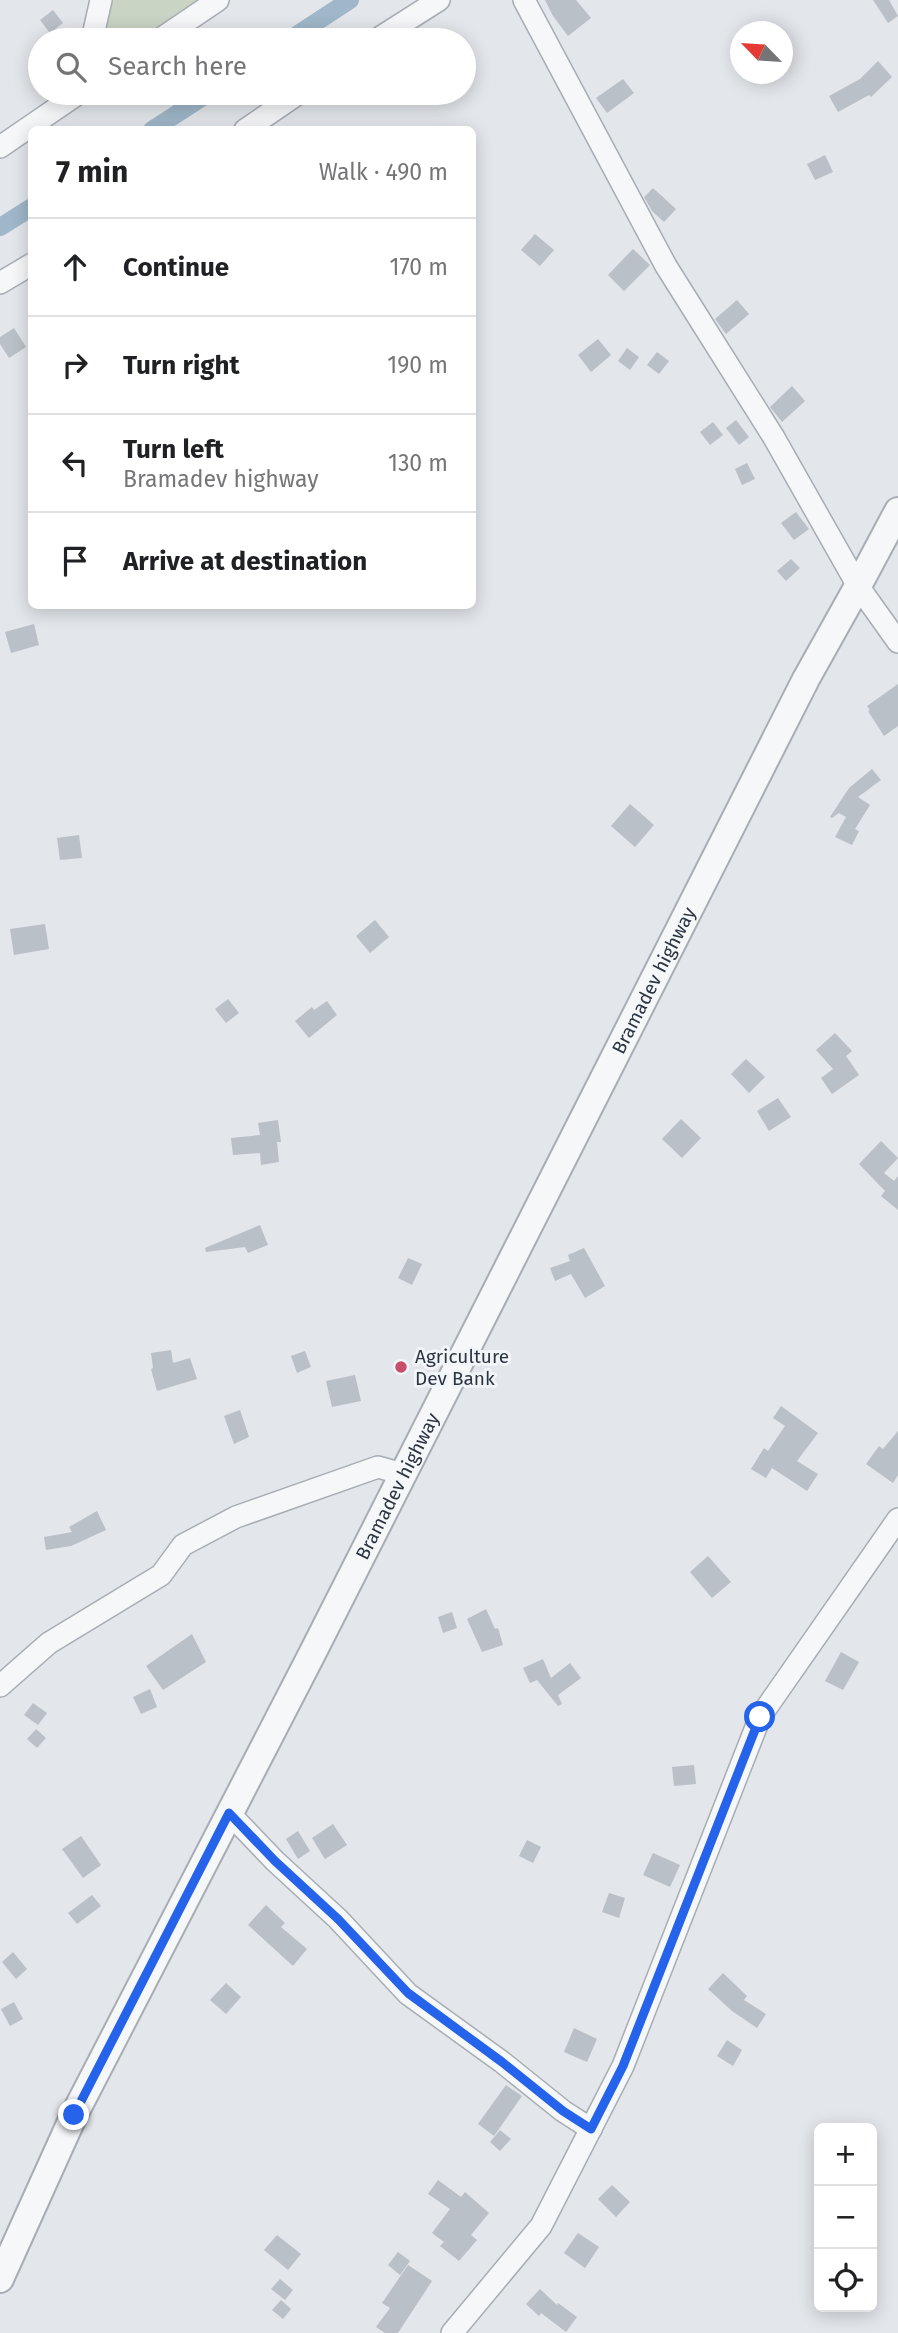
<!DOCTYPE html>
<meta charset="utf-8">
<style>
body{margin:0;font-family:"Fira Sans",sans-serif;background:#f6f6f6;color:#202124}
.controls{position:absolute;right:21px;bottom:21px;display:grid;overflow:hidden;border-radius:10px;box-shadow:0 4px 18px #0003}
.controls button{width:63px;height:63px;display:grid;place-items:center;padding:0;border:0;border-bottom:2px solid #e0e0e0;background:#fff;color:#202124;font:35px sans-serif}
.compass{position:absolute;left:730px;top:21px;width:63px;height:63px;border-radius:50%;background:#fff;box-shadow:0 4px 18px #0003;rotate:295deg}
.stop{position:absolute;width:21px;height:21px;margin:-16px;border:5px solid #2563eb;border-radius:50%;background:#fff}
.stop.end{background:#2563eb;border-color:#fff;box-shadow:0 2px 7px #0008}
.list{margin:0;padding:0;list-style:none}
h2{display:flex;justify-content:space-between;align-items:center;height:91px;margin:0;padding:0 28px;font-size:30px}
h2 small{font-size:23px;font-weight:400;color:#757577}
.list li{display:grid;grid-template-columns:46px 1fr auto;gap:21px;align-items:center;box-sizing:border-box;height:98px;padding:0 28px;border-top:2px solid #e0e0e0}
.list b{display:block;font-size:26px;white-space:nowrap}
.list p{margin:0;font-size:23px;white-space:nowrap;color:#757577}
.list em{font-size:23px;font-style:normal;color:#757577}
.icon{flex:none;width:38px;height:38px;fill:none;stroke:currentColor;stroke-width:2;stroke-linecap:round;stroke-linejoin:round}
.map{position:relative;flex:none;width:898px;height:2333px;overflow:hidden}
.search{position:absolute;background:#fff;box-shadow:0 4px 18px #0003;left:28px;top:28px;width:448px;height:77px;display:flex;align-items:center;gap:18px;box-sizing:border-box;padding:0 24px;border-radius:38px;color:#757577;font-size:26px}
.panel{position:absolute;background:#fff;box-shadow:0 4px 18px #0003;left:28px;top:126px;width:448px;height:483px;border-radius:10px}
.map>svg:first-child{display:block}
.green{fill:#c9d4c4}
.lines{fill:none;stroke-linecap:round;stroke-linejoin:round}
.canal{stroke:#9fb7c9;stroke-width:18}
.building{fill:#bac0c7}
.minor-casing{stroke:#a8adb4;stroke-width:24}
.tertiary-casing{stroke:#a8adb4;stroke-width:30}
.minor{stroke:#f5f7f9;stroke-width:21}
.tertiary{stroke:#f5f7f9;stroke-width:26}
.route{stroke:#2563eb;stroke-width:9}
.poi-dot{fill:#ca4d6b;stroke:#f2f5f8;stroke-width:2.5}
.labels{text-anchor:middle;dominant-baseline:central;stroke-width:6;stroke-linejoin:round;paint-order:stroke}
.street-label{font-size:19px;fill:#2b3542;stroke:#f2f5f8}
.poi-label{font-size:19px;fill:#2b3542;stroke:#f2f5f8;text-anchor:start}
</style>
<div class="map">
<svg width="898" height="2333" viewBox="0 0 898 2333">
<rect width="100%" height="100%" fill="#e3e6ea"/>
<!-- green -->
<path class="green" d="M 105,0 L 200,0 L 141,40 L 96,40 Z"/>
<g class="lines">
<!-- canal -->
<g class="canal">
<path d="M 289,40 L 350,0"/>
<path d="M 152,130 L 209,93"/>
<path d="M 0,227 L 32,207"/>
</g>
</g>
<!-- building -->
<g class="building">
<path d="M 545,0 L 576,0 L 591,18 L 568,36 L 553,16 Z"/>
<path d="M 873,0 L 889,0 L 898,16 L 888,23 Z"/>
<path d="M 53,10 L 63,23 L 50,33 L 40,20 Z"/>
<path d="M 878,61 L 892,77 L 871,97 L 869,95 L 838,112 L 829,96 L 860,79 Z"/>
<path d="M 623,79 L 634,93 L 607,113 L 596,98 Z"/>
<path d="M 825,155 L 833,172 L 815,180 L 807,164 Z"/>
<path d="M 653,188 L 676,209 L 664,222 L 652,211 L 644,197 Z"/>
<path d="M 535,234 L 554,250 L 540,266 L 521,250 Z"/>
<path d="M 633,249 L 650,265 L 624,291 L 608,275 Z"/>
<path d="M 737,300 L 749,314 L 726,334 L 715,319 Z"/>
<path d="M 14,328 L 26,347 L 9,358 L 0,344 L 0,337 Z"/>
<path d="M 598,339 L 611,355 L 591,372 L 578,355 Z"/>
<path d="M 627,348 L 639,357 L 630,370 L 618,361 Z"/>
<path d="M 657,352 L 669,361 L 659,374 L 647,365 Z"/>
<path d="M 792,386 L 805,401 L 782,422 L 770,407 Z"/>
<path d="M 736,420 L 749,437 L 739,445 L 726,428 Z"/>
<path d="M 713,422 L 723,435 L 710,445 L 700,432 Z"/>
<path d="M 747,463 L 755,479 L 742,485 L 735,469 Z"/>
<path d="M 796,512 L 809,529 L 794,540 L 781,523 Z"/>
<path d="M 791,559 L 800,568 L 786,581 L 777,571 Z"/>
<path d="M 34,624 L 39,645 L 11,653 L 5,632 Z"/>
<path d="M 898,684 L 898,726 L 884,736 L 868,711 L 870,710 L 867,706 Z"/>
<path d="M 872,769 L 881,780 L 858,797 L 870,805 L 855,829 L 859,831 L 852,845 L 835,837 L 846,817 L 839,813 L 832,818 L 830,817 L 849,788 Z"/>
<path d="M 630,804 L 654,825 L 635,847 L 611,826 Z"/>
<path d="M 79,835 L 82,858 L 60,860 L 57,838 Z"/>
<path d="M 375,920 L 389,937 L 370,953 L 356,936 Z"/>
<path d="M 45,924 L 49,949 L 14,955 L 10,929 Z"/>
<path d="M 228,999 L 239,1013 L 226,1023 L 215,1009 Z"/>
<path d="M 327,1001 L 337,1015 L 309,1038 L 295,1021 L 312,1007 L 314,1010 Z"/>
<path d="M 835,1033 L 852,1051 L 846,1056 L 859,1075 L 832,1094 L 821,1078 L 833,1069 L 816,1050 Z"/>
<path d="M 746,1059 L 765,1077 L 749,1093 L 731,1074 Z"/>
<path d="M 778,1098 L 791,1117 L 769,1131 L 757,1111 Z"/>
<path d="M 681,1119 L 701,1138 L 682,1158 L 662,1139 Z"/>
<path d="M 278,1120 L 281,1142 L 277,1142 L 279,1162 L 261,1165 L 260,1153 L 233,1155 L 231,1138 L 260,1135 L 258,1123 Z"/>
<path d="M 881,1141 L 898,1158 L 884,1173 L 894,1181 L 898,1176 L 898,1210 L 881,1196 L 885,1191 L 859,1164 Z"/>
<path d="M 260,1225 L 268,1245 L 248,1253 L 245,1247 L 206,1252 L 205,1248 Z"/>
<path d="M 584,1248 L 605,1286 L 585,1298 L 571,1274 L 555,1281 L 550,1268 L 570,1261 L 568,1255 Z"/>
<path d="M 408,1258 L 422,1264 L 412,1285 L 398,1278 Z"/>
<path d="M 171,1350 L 173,1363 L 190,1358 L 197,1379 L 157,1391 L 151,1369 L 153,1368 L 151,1353 Z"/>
<path d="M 305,1351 L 311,1367 L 297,1373 L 291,1356 Z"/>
<path d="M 355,1375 L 361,1401 L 332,1407 L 326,1381 Z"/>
<path d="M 781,1406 L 818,1433 L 797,1461 L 818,1474 L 807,1491 L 772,1468 L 766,1478 L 751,1469 L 764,1448 L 768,1451 L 785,1426 L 773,1418 Z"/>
<path d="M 240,1410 L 249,1437 L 234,1444 L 224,1416 Z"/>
<path d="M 898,1431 L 898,1475 L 893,1483 L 866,1464 L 879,1446 L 883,1449 Z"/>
<path d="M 97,1511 L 106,1530 L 71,1546 L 46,1550 L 44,1537 L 72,1532 L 69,1527 Z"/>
<path d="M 708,1556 L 731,1582 L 712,1598 L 690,1572 Z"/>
<path d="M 486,1609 L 495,1629 L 498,1628 L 503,1645 L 482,1652 L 467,1619 Z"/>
<path d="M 452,1612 L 457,1628 L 443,1633 L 438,1617 Z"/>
<path d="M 192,1634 L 206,1662 L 163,1690 L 146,1666 Z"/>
<path d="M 841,1652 L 859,1662 L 843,1690 L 825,1681 Z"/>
<path d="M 543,1659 L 551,1678 L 570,1663 L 581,1678 L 558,1695 L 562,1704 L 558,1706 L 537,1680 L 530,1683 L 523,1668 Z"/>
<path d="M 150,1689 L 157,1707 L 141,1714 L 133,1697 Z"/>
<path d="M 33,1703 L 47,1713 L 38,1725 L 24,1715 Z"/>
<path d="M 36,1729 L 46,1738 L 37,1748 L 27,1739 Z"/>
<path d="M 694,1765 L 696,1784 L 674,1786 L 672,1767 Z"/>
<path d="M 333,1824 L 347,1845 L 325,1859 L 312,1838 Z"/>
<path d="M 298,1831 L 310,1851 L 298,1859 L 286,1839 Z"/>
<path d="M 81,1836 L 101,1865 L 83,1878 L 62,1849 Z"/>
<path d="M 527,1840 L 541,1847 L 533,1863 L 519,1856 Z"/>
<path d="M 653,1853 L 680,1865 L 670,1887 L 643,1875 Z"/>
<path d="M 609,1893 L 625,1898 L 619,1918 L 602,1912 Z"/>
<path d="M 92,1895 L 101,1906 L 77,1924 L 68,1913 Z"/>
<path d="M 266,1905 L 285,1923 L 281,1927 L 307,1949 L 293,1966 L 248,1925 Z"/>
<path d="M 13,1952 L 27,1969 L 16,1979 L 2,1962 Z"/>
<path d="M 723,1973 L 747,1996 L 744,2000 L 766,2014 L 757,2028 L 732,2011 L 708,1989 Z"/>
<path d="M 226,1983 L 241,1997 L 226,2014 L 210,2000 Z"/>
<path d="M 14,2002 L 23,2019 L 10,2026 L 1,2009 Z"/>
<path d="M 574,2028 L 597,2039 L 587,2062 L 564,2052 Z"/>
<path d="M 727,2040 L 742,2050 L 733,2066 L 717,2056 Z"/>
<path d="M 506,2085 L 522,2096 L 494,2136 L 478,2124 Z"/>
<path d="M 500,2130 L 511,2139 L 500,2151 L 490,2142 Z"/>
<path d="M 438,2180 L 461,2197 L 465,2192 L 489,2213 L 471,2235 L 477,2240 L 459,2261 L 440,2246 L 444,2242 L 432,2233 L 450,2209 L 428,2194 Z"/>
<path d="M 612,2185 L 630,2202 L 616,2217 L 598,2199 Z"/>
<path d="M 578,2233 L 599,2247 L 585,2268 L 564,2253 Z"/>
<path d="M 277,2235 L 301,2254 L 288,2270 L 264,2250 Z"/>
<path d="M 398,2252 L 410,2261 L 400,2275 L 388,2265 Z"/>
<path d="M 408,2265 L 432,2281 L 398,2333 L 385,2333 L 376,2327 L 390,2308 L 382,2303 Z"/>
<path d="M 280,2279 L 293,2290 L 285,2300 L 271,2289 Z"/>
<path d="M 540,2289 L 557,2305 L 558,2303 L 577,2317 L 566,2332 L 541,2313 L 539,2316 L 526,2304 Z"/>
<path d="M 281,2300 L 291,2309 L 283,2319 L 272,2310 Z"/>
</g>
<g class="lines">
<!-- minor casing -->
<g class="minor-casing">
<g id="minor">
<path d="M 524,0 L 666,266 L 773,436 L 858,586 L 898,642"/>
<path d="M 92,40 L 101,0"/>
<path d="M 159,40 L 218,0"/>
<path d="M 376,40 L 439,0"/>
<path d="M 245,130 L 299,93"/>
<path d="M 0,147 L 79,93"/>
<path d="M 0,283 L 32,264"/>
<path d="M 0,1686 L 49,1643 L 161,1575 L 183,1545 L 236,1517 L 378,1467 L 403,1474"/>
<path d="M 229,1813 L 275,1861 L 338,1919 L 408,1994 L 502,2062 L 563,2111 L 591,2129"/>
<path d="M 452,2333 L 541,2226 L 623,2066 L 760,1717 L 898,1519"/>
</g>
</g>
<!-- tertiary casing -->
<g class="tertiary-casing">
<g id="tertiary">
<path id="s1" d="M 0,2279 L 74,2115 L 312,1654 L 806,679 L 858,586 L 898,511"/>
</g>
</g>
<!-- minor -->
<use href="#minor" class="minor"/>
<!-- tertiary -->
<use href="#tertiary" class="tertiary"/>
</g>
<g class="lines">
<!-- route -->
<path class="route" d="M 74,2115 L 229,1813 L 275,1861 L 338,1919 L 408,1993 L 502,2062 L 563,2111 L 591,2129 L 623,2066 L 760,1717"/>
</g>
<!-- markers -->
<circle class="poi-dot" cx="401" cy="1367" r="7"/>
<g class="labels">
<!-- street labels -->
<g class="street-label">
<text stroke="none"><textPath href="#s1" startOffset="1454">Bramadev highway</textPath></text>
<text stroke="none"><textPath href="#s1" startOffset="887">Bramadev highway</textPath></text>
</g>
<!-- poi labels -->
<g class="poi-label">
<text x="415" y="1356">Agriculture<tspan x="415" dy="22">Dev Bank</tspan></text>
</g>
</g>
</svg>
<div class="controls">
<button>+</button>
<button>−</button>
<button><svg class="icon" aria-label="locate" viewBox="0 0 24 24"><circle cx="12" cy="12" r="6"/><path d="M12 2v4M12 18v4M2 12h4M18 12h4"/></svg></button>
</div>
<svg class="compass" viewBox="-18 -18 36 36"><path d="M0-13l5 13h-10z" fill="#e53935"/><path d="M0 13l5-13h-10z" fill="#757577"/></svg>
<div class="stop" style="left:760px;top:1717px"></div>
<div class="stop end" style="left:74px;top:2115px"></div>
<div class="search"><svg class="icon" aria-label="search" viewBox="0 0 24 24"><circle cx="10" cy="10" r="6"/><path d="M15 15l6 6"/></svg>Search here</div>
<section class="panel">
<h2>7 min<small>Walk · 490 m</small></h2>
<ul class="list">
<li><svg class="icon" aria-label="ahead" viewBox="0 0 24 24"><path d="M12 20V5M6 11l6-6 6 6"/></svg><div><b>Continue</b></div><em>170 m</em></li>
<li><svg class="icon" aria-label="right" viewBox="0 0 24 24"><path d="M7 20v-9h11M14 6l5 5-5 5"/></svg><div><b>Turn right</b></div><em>190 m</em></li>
<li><svg class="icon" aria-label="left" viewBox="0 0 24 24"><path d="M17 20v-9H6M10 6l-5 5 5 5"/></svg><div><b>Turn left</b><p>Bramadev highway</p></div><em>130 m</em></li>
<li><svg class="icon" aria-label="arrive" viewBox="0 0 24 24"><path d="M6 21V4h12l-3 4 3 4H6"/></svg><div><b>Arrive at destination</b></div></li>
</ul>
</section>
</div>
